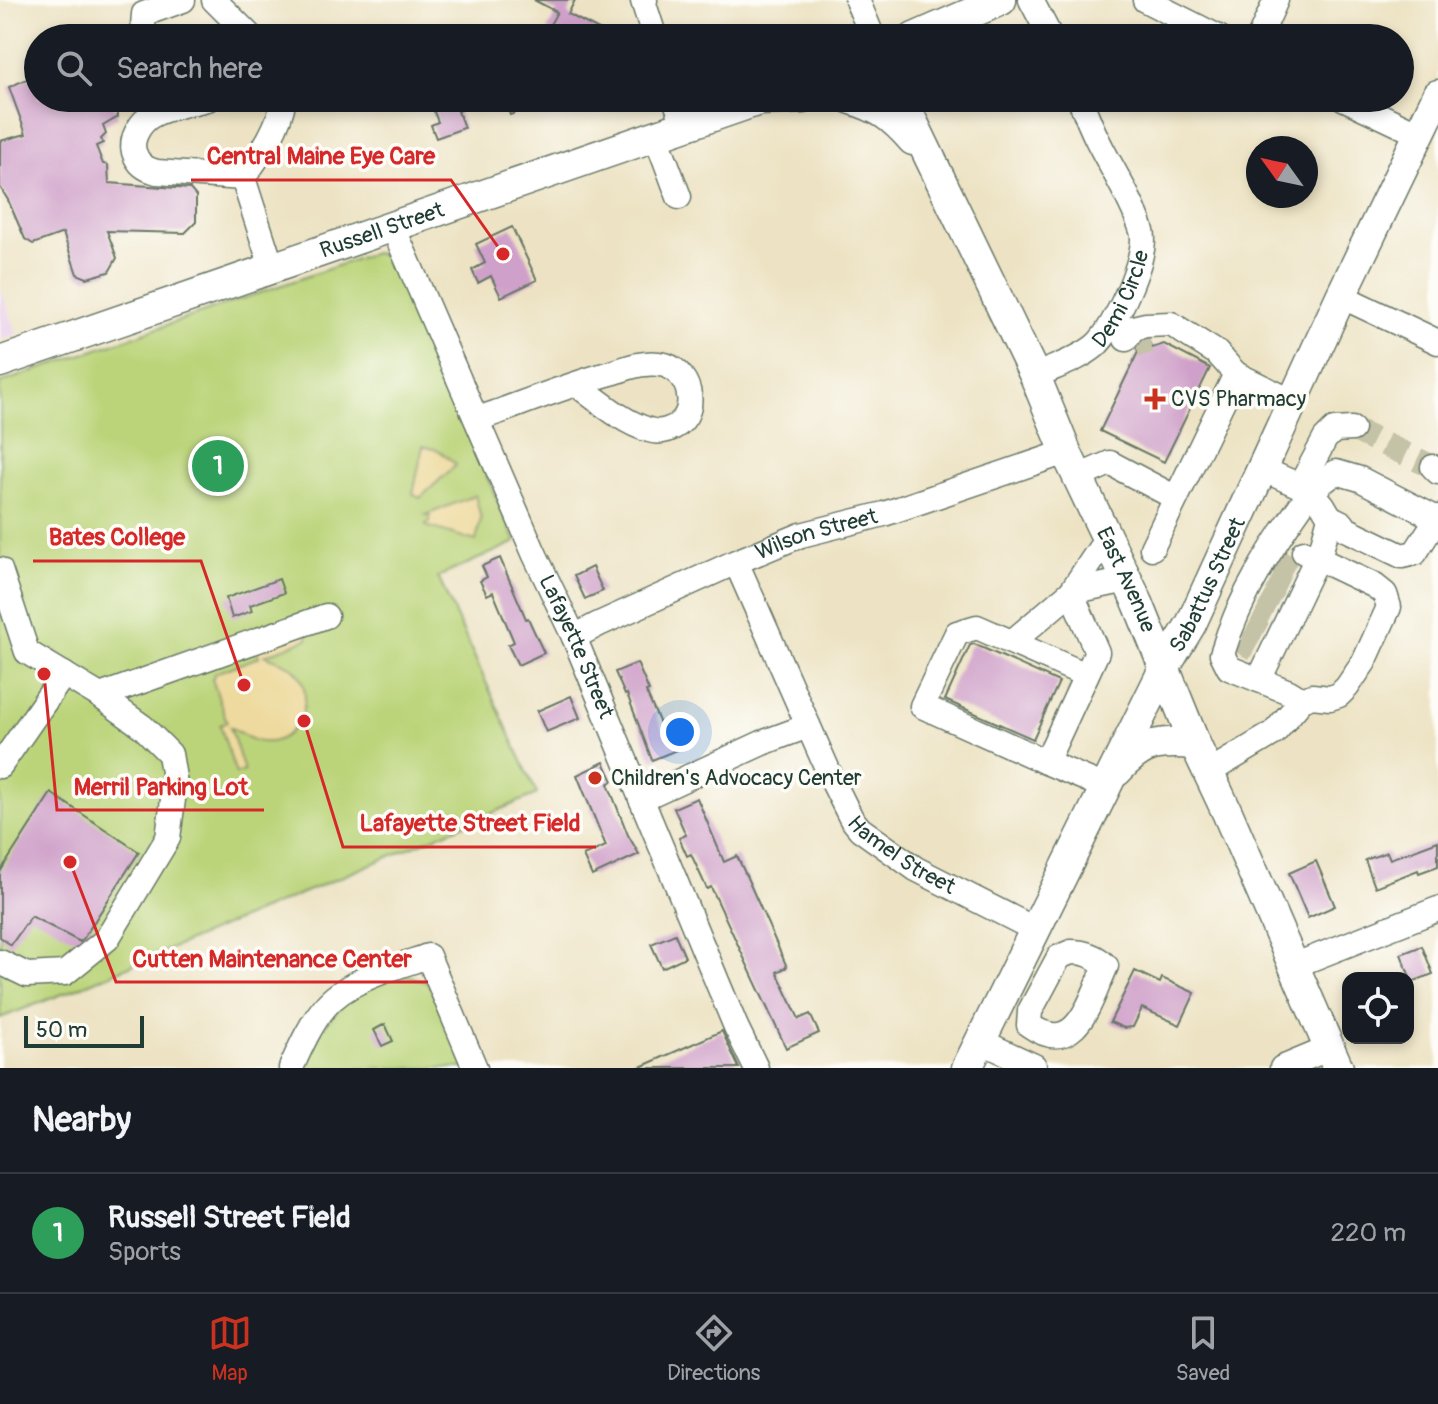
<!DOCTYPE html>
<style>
body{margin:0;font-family:Pangolin,sans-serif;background:#242831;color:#f1f3f6}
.controls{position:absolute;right:24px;bottom:24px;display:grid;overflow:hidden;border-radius:16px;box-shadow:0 4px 12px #0003}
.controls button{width:72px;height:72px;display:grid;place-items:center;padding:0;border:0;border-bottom:2px solid #363941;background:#171b24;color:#f1f3f6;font:40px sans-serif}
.compass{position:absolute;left:1246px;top:136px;width:72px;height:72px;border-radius:50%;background:#171b24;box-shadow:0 4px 12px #0003;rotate:303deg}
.scale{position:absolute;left:24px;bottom:20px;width:120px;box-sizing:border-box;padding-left:8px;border:4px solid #1f3d34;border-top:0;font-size:22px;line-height:28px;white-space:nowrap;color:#1f3d34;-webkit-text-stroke:6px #fdfcf7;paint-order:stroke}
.you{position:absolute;left:680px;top:732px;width:28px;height:28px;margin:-20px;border:6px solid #fff;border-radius:50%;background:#1a73e8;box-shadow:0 0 0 12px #1a73e833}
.badge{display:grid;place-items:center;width:52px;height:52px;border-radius:50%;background:#c8321e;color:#fff;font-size:26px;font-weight:700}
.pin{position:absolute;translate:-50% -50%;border:4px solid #fff;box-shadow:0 2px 8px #0006}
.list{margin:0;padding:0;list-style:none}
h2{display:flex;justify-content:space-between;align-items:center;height:104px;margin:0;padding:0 32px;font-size:34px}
h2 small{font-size:26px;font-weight:400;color:#9ea1a6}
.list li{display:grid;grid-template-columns:52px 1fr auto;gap:24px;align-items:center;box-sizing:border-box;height:120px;padding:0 32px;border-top:2px solid #363941}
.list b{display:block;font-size:30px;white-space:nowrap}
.list p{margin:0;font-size:26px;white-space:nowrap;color:#9ea1a6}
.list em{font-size:26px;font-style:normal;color:#9ea1a6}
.icon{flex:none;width:44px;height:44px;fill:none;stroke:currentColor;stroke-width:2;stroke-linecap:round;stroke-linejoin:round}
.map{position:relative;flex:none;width:1438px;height:1068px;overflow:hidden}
.search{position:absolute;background:#171b24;box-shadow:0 4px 12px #0003;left:24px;right:24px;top:24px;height:88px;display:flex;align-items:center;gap:20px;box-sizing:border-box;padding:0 28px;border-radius:44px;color:#9ea1a6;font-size:30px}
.sheet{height:224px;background:#171b24}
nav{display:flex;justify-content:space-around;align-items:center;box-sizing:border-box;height:112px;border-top:2px solid #363941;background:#171b24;font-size:22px;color:#9ea1a6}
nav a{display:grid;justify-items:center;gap:4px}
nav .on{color:#c8321e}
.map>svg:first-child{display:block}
.built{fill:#ead1ec}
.green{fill:#bbd479;stroke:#6d8856;stroke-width:2}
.sand{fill:#eeda9e;stroke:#868c69;stroke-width:2}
.building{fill:#cfa0c9}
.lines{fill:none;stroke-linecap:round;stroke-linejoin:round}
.minor-tunnel{stroke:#c4c2a7;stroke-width:24;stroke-dasharray:24 12;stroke-linecap:butt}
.minor-casing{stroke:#677766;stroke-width:27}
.major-casing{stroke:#677766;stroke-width:33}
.minor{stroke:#fff;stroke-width:24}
.major{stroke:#fff;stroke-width:30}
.poi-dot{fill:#c8321e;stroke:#fdfcf7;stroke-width:3}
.labels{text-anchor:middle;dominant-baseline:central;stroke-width:7;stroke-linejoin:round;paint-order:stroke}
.street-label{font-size:22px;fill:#1f3d34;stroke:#fdfcf7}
.poi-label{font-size:22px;fill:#1f3d34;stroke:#fdfcf7;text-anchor:start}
.leader{fill:none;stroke:#d62828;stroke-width:3}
.callout-dot{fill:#d62828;stroke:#fdfcf7;stroke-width:3}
.callout-label{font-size:24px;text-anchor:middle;font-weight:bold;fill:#d62828;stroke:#fdfcf7;stroke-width:7;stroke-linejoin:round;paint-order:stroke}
</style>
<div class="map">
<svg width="1438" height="1068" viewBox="0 0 1438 1068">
<rect width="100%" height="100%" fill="#fdfcf7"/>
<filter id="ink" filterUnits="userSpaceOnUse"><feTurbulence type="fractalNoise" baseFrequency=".0125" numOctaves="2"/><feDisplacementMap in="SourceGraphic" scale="16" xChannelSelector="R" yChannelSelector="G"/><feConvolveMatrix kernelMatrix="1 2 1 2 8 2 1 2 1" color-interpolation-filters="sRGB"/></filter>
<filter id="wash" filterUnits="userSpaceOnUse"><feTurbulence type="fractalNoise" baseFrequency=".006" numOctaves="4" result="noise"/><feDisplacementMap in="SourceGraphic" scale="32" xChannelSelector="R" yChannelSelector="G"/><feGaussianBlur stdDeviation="1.8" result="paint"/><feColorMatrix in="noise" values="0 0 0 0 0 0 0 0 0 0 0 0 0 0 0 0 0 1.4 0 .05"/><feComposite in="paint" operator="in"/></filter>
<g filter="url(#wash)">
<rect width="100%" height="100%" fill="#ede3c4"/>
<!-- built -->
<path class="built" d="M 0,287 L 17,334 L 0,340 Z"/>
<!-- green -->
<g class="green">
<path d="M 374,253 C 389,254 393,266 399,278 L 516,542 L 438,577 L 537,794 L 73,990 L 0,1018 L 0,383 Z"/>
<path d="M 411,976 L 428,983 L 472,1068 L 305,1068 L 322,1028 L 348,998 L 395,977 Z"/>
</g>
<!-- sand -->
<g class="sand">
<path d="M 423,446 L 440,451 L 456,465 L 420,498 L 413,494 Z"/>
<path d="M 475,495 L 481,518 L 476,541 L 426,526 L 426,523 L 430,523 L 430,516 L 426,515 Z"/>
<path d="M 306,632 L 308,639 L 265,655 C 273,659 285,662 293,668 C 298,672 301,678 303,684 C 312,712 288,750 257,741 C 248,739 238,731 230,727 L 244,771 L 236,774 L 220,725 L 227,722 L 212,679 L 215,673 L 259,657 L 257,649 Z"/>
</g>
<g id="blocks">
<!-- building -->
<g class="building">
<path d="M 534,0 L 575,0 L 568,14 L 614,38 L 563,38 L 547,30 L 557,12 Z"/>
<path d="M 38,74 L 38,98 L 112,98 L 118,117 L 103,126 L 106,134 L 101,139 L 103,143 L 96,146 L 103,164 L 108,165 L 109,183 L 190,189 L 196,196 L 196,222 L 185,233 L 107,231 L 117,258 L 109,272 L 87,278 L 77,274 L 63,233 L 33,244 L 25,239 L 8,200 L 0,187 L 0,141 L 26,134 L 9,87 Z"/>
<path d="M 446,98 L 489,98 L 489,99 L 458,111 L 464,128 L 436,138 L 431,125 L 438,122 L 431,104 Z"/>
<path d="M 504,98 L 552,98 L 552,99 L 510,115 Z"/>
<path d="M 512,227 L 537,280 L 501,297 L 491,276 L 478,283 L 472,270 L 485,263 L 476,244 Z"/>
<path d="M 1148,340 L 1152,348 L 1164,344 L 1210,368 L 1164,462 L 1100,431 L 1138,352 L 1137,349 L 1142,341 Z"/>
<path d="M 500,558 L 526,619 L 528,618 L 544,653 L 518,665 L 508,645 L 514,642 L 493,592 L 487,595 L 480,581 L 487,577 L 482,566 Z"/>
<path d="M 592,567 L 603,591 L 585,599 L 574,576 Z"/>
<path d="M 279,579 L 284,593 L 250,605 L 252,611 L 232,618 L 226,598 Z"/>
<path d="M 974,644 L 1059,682 L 1033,739 L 945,700 L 970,645 Z"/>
<path d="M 637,663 L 649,691 L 646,692 L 665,735 L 682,728 L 689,745 L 652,760 L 627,694 L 625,695 L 615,672 Z"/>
<path d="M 571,696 L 580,718 L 546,732 L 537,711 Z"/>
<path d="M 604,762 L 613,781 L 608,784 L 628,835 L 639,854 L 592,876 L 583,856 L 606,846 L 577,775 Z"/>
<path d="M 51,793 L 139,852 L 83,939 L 80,942 L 31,916 L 11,945 L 0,937 L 0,872 Z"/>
<path d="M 697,798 L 724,862 L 737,856 L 744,871 L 787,967 L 777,972 L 799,1019 L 810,1014 L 819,1033 L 786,1048 L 711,887 L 707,889 L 691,854 L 687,856 L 679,838 L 686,835 L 674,808 Z"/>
<path d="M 1438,841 L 1438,866 L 1419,873 L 1418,870 L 1375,887 L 1365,860 L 1387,852 L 1390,859 Z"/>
<path d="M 1316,861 L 1335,906 L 1308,918 L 1289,873 Z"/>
<path d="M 675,934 L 685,957 L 662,968 L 651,944 Z"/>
<path d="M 1422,946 L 1433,974 L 1412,982 L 1401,954 Z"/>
<path d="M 1135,971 L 1160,983 L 1162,978 L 1195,993 L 1180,1025 L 1142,1008 L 1133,1027 L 1124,1028 L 1110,1022 Z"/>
<path d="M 385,1024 L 393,1041 L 382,1046 L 374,1030 Z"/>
<path d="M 722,1031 L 739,1068 L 638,1068 Z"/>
</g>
</g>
</g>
<g filter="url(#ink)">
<use href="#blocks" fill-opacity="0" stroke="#677766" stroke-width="2"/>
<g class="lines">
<!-- minor-tunnel -->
<g class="minor-tunnel">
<path d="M 1136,345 L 1150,341"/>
<path d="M 1352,429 L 1433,467"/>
<path d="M 1279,562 L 1293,570"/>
<path d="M 1271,579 L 1286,586"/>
<path d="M 1264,595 L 1278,603"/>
<path d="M 1256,611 L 1270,618"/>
<path d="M 1248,626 L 1263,634"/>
<path d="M 1241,641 L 1255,649"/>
</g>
<!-- minor casing -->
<g class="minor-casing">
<g id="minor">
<path d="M 214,0 L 252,38"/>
<path d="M 645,0 L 643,1 L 655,38"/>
<path d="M 857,0 L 873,38"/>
<path d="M 1031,0 L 1051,38"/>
<path d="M 1145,0 L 1220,38"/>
<path d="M 142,38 L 144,14 L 183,0"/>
<path d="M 1259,38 L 1276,0"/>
<path d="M 210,98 C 194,103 167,107 153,115 C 141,121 130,138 134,152 C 138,164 145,169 157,172 L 243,178"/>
<path d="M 675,98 L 684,126"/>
<path d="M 1343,98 L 1419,134"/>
<path d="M 656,136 L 679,197"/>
<path id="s1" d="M 393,227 L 534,553 L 574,637 L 736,1027 L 756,1068"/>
<path d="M 272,268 L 243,178 C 261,153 279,129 284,98"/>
<path d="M 1341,296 L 1438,342"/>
<path d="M 1126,339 L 1133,328 L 1146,325 L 1171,324 L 1217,353 L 1236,374"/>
<path id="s2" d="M 1035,376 C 1054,367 1078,360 1095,346 C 1114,330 1149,255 1142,231 C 1133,202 1112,169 1099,143 C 1091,128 1086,113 1079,98"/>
<path d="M 477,420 C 487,415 496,413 506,409 C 541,396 575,383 611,373 C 622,370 635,364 646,364 C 652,363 660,364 665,365 C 692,373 702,419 667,430 C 660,432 655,432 649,430 C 622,422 598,400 576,384"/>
<path d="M 1433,467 L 1438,472"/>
<path d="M 1078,477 L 1110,463 L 1176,498"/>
<path d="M 1300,486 L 1325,439 L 1334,430 L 1352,429"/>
<path d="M 1330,517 L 1342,523 L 1346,529 L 1402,556 L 1415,553 L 1438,517"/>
<path d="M 1152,548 L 1236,374 L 1293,402"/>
<path id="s3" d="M 736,562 L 834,784 L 851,818 L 860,829 L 916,869 L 1034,929"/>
<path d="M 0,570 L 27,652 L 100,696 L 143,727 L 170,754 L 175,784 L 168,838 L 107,939 L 65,973 L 27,975 L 0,962"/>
<path d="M 1071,592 L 1097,652 L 1046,762 L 1105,787"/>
<path d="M 1071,592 L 1127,580"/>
<path id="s4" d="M 574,637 L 599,624 L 736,562 L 801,535 L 884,514 L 1066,452"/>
<path d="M 1012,642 L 1071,592 L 1107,538"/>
<path d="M 1259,680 L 1322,547 L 1330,517 L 1323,505 L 1311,491 L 1336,472 L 1360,479 L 1437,519"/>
<path d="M 100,696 L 326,616"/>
<path d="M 1302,700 L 1312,696 L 1330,698 L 1339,695 L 1347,687 L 1364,662 L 1389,607 L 1385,594 L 1375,586 L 1304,552"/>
<path d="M 1046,762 L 922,706 L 957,633 L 977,627 L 1086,675"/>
<path d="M 0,766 L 64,674"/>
<path d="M 1209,772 L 1274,733 L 1302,700 L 1289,692 L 1229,668 L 1222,654 C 1240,594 1275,541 1311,491 L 1262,469"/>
<path d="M 641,799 L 762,743 L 808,726"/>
<path d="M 1071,952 C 1086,952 1096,956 1106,966 C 1090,1000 1077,1059 1029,1025 L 1030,1011 L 1059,957 Z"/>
<path d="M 1293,966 L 1438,909"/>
<path d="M 980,1041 L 1034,1066"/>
<path d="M 291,1068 C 300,1048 310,1025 324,1008 C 346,980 396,967 428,956 L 475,1068"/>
<path d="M 1282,1068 L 1330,1048"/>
</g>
</g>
<!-- major casing -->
<g class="major-casing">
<g id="major">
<path d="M 914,38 L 1001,0"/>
<path d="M 849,98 C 880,108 891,115 913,140"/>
<path id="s5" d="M 901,98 L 1035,376 L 1066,452 L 1138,603 L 1195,744 L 1227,812 L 1338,1068"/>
<path d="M 760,100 L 803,98"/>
<path id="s6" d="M 0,362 L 765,98"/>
<path d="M 1117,771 C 1143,742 1157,741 1195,744"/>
<path id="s7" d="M 967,1068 L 1165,667 L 1191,624 L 1341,296 L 1438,95"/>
</g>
</g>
<!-- minor -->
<use href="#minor" class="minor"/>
<!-- major -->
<use href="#major" class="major"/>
</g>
</g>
<!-- markers -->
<g class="poi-dot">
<path d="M1151 387h8v8h8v8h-8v8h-8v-8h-8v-8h8z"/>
<circle cx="595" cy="778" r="8"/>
</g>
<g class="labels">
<!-- street labels -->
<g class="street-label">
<text stroke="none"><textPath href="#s6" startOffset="404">Russell Street</textPath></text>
<text stroke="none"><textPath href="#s2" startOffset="122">Demi Circle</textPath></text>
<text stroke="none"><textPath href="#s4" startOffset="264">Wilson Street</textPath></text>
<text stroke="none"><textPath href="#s5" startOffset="532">East Avenue</textPath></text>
<text stroke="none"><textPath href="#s7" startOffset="540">Sabattus Street</textPath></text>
<text stroke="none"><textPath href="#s1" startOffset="458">Lafayette Street</textPath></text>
<text stroke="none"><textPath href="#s3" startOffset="344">Hamel Street</textPath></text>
</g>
<!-- poi labels -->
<g class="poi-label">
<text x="1171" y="399">CVS Pharmacy</text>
<text x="611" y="778">Children's Advocacy Center</text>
</g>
</g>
<!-- callouts -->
<path class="leader" d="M503 254L451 180H191M244 685L201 561H33M44 674L57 810H264M304 721L343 847H596M70 862L116 982H428"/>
<g class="callout-dot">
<circle cx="503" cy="254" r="8"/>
<circle cx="244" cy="685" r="8"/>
<circle cx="44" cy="674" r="8"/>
<circle cx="304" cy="721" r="8"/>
<circle cx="70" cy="862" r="8"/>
</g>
<g class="callout-label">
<text x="321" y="164">Central Maine Eye Care</text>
<text x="117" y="545">Bates College</text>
<text x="161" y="795">Merril Parking Lot</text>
<text x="470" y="831">Lafayette Street Field</text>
<text x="272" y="967">Cutten Maintenance Center</text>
</g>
</svg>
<div class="controls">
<button><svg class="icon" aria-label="locate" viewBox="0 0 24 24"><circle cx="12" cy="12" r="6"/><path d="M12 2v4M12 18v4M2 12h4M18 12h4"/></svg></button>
</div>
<svg class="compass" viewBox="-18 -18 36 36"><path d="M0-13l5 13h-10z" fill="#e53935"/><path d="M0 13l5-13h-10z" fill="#9ea1a6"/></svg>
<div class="scale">50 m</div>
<div class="you"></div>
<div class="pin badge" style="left:218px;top:466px;background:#2e9e5b">1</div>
<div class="search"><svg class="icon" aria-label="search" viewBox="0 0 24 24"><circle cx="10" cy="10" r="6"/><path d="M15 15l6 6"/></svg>Search here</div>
</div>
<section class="sheet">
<h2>Nearby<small></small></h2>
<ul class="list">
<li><span class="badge" style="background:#2e9e5b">1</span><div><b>Russell Street Field</b><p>Sports</p></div><em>220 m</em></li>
</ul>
</section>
<nav>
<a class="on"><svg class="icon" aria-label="map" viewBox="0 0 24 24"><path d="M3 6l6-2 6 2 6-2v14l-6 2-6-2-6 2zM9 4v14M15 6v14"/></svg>Map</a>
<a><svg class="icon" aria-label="directions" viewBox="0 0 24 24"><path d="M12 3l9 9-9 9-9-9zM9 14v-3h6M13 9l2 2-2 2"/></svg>Directions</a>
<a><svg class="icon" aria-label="saved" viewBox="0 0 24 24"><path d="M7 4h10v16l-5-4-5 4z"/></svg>Saved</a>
</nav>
